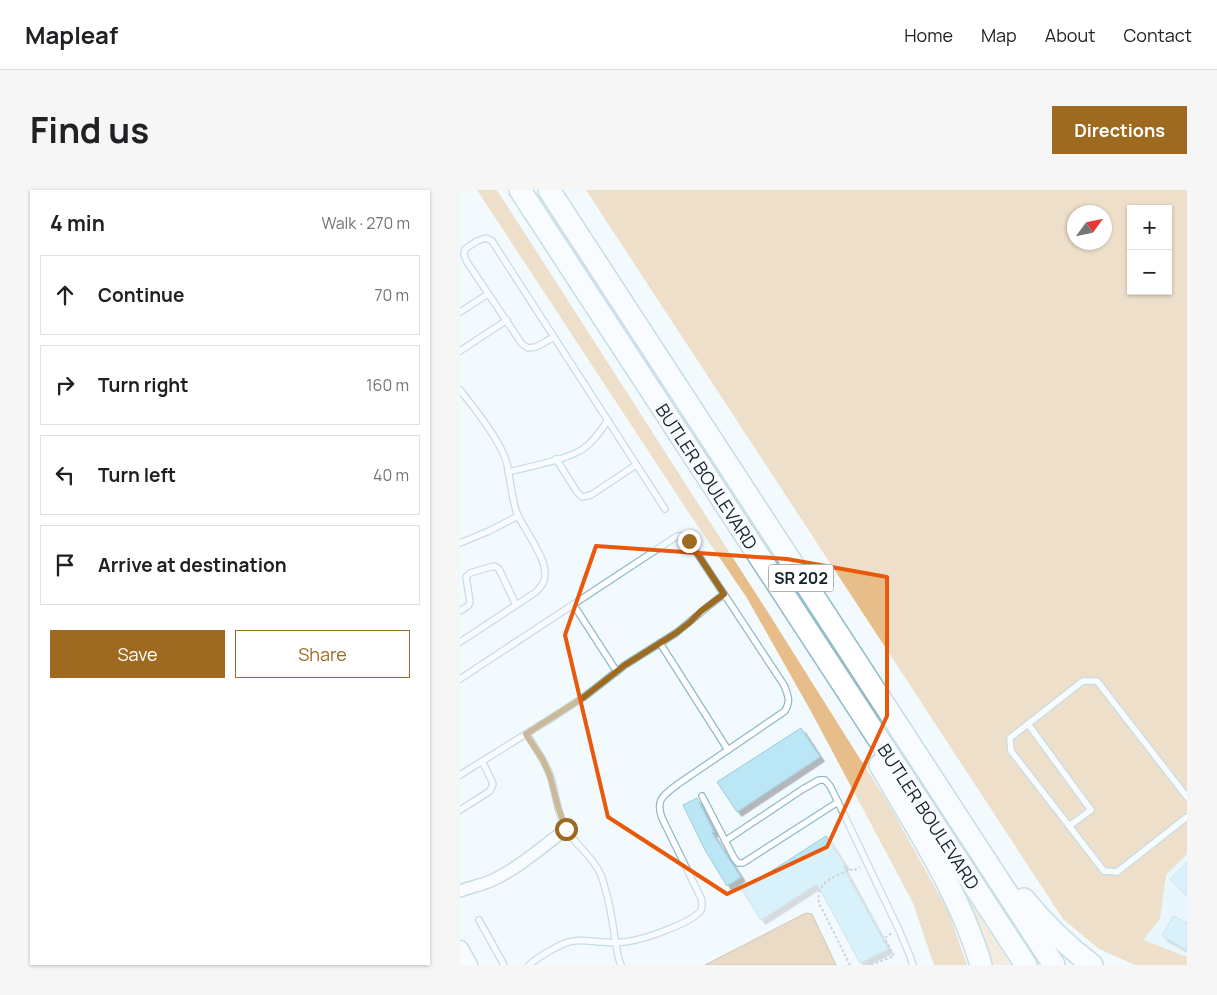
<!DOCTYPE html>
<meta charset="utf-8">
<style>
body{margin:0;font-family:Manrope,sans-serif;background:#f6f6f6;color:#202124}
.controls{position:absolute;right:15px;top:15px;display:grid;overflow:hidden;border-radius:0px;box-shadow:0 1px 4px #0004}
.controls button{width:45px;height:45px;display:grid;place-items:center;padding:0;border:0;border-bottom:1px solid #e0e0e0;background:#fff;color:#202124;font:25px sans-serif}
.compass{position:absolute;left:607px;top:15px;width:45px;height:45px;border-radius:50%;background:#fff;box-shadow:0 1px 4px #0004;rotate:57deg}
.stop{position:absolute;width:15px;height:15px;margin:-11px;border:4px solid #9d6a1f;border-radius:50%;background:#fff}
.stop.end{background:#9d6a1f;border-color:#fff;box-shadow:0 1px 5px #0008}
.list{margin:0;padding:0;list-style:none}
h2{display:flex;justify-content:space-between;align-items:center;height:65px;margin:0;padding:0 20px;font-size:21px}
h2 small{font-size:16px;font-weight:400;color:#757577}
.list li{display:grid;grid-template-columns:32px 1fr auto;gap:15px;align-items:center;box-sizing:border-box;height:80px;margin:0 10px 10px;padding:0 10px;border:1px solid #e0e0e0;border-radius:0px}
.list b{display:block;font-size:19px;white-space:nowrap}
.list em{font-size:16px;font-style:normal;color:#757577}
.actions{display:flex;gap:10px;padding:15px 20px}
.actions a{flex:1;padding:11px 0;border:1px solid #9d6a1f;border-radius:0px;text-align:center;font-size:18px;color:#9d6a1f}
.actions .main{background:#9d6a1f;color:#fff}
.icon{flex:none;width:28px;height:28px;fill:none;stroke:currentColor;stroke-width:2;stroke-linecap:round;stroke-linejoin:round}
.map{position:relative;flex:none;width:727px;height:775px;overflow:hidden;border-radius:0px}
header{display:flex;align-items:center;gap:30px;box-sizing:border-box;height:70px;padding:0 25px;background:#fff;border-bottom:1px solid #e0e0e0}
header strong{font-size:24px}
nav{display:flex;gap:28px;margin-inline-start:auto;font-size:18px}
.intro{display:flex;align-items:center;justify-content:space-between;box-sizing:border-box;height:120px;padding:0 30px}
h1{margin:0;font-size:35px}
.button{padding:12px 22px;border-radius:0px;background:#9d6a1f;color:#fff;font-size:18px;font-weight:700}
main{display:flex;gap:30px;padding:0 30px}
aside{flex:1;background:#fff;border-radius:0px;box-shadow:0 1px 4px #0004}
.map>svg:first-child{display:block}
.built{fill:#ddf2f9}
.green{fill:#f4d9b8}
.forest{fill:#e7be8a;fill-rule:evenodd}
.water{fill:#e0b784;stroke:#a38b69}
.building{fill:#bbe6f6;stroke:#9fc9d9;filter:url(#shadow)}
.lines{fill:none;stroke-linecap:round;stroke-linejoin:round}
.service-casing{stroke:#90bac9;stroke-width:8}
.minor-casing{stroke:#90bac9;stroke-width:14}
.secondary-casing{stroke:#90bac9;stroke-width:19}
.motorway-casing{stroke:#90bac9;stroke-width:24}
.path{stroke:#98a3a8;stroke-width:2;stroke-dasharray:2.5 2.5;stroke-linecap:butt}
.service{stroke:#fff;stroke-width:5.5}
.minor{stroke:#fff;stroke-width:11}
.secondary{stroke:#fff;stroke-width:16}
.motorway{stroke:#fff;stroke-width:21}
.route{stroke:#9d6a1f;stroke-width:6}
.marked{fill:none;stroke:#e8590c;stroke-width:4;stroke-linejoin:round}
.labels{text-anchor:middle;dominant-baseline:central;stroke-width:4;stroke-linejoin:round;paint-order:stroke}
.shield{fill:#fff;stroke:#5b666b;stroke-width:1}
.shield-label{font-size:16px;font-weight:bold;fill:#15252b}
.street-label{font-size:18px;fill:#15252b;stroke:#fff}
</style>
<header>
<strong>Mapleaf</strong>
<nav><a>Home</a><a>Map</a><a>About</a><a>Contact</a></nav>
</header>
<div class="intro"><h1>Find us</h1><a class="button">Directions</a></div>
<main>
<aside>
<h2>4 min<small>Walk · 270 m</small></h2>
<ul class="list">
<li><svg class="icon" aria-label="ahead" viewBox="0 0 24 24"><path d="M12 20V5M6 11l6-6 6 6"/></svg><div><b>Continue</b></div><em>70 m</em></li>
<li><svg class="icon" aria-label="right" viewBox="0 0 24 24"><path d="M7 20v-9h11M14 6l5 5-5 5"/></svg><div><b>Turn right</b></div><em>160 m</em></li>
<li><svg class="icon" aria-label="left" viewBox="0 0 24 24"><path d="M17 20v-9H6M10 6l-5 5 5 5"/></svg><div><b>Turn left</b></div><em>40 m</em></li>
<li><svg class="icon" aria-label="arrive" viewBox="0 0 24 24"><path d="M6 21V4h12l-3 4 3 4H6"/></svg><div><b>Arrive at destination</b></div></li>
</ul>
<div class="actions"><a class="main">Save</a><a>Share</a></div>
</aside>
<div class="map">
<svg width="727" height="775" viewBox="0 0 727 775">
<defs>
<filter id="shadow"><feDropShadow dx="4.5" dy="4.5" stdDeviation="0" flood-color="#0004"/></filter>
</defs>
<rect width="100%" height="100%" fill="#f2fafe"/>
<!-- built -->
<path class="built" d="M 727,664 L 727,767 L 683,750 L 700,729 L 706,685 Z"/>
<!-- green -->
<path class="green" d="M 492,684 L 551,775 L 525,775 Z"/>
<!-- forest -->
<g class="forest">
<path d="M 17,0 L 37,0 L 309,424 L 431,618 L 488,721 L 507,775 L 474,775 L 453,713 L 353,525 L 287,408 L 227,320 Z"/>
<path d="M 126,0 L 727,0 L 727,664 L 706,685 L 700,729 L 683,750 L 727,767 L 727,775 L 675,775 L 639,759 L 603,729 ZM 671,19 L 708,19 L 708,101 L 671,101 ZM 614,22 L 644,22 L 644,52 L 614,52 Z"/>
</g>
<!-- water -->
<path class="water" d="M 346,723 L 352,724 L 376,775 L 245,775 Z"/>
<!-- building -->
<g class="building">
<path d="M 341,538 L 360,567 L 277,622 L 257,592 Z"/>
<path d="M 237,608 L 254,642 L 252,643 L 281,687 L 267,696 L 245,660 L 223,615 Z"/>
<path d="M 366,646 L 385,675 L 383,677 L 428,759 L 400,773 L 357,694 L 301,730 L 282,700 Z"/>
<path d="M 727,672 L 727,706 L 710,689 Z"/>
<path d="M 713,726 L 727,733 L 727,760 L 702,746 Z"/>
</g>
<g class="lines">
<!-- service casing -->
<g class="service-casing">
<g id="service">
<path d="M 0,122 L 28,104"/>
<path d="M 94,147 L 76,157 L 68,158 L 62,154 L 7,72 L 4,65 L 5,59 L 17,51 L 26,48 L 32,51 L 205,319"/>
<path d="M 0,161 L 47,130"/>
<path d="M 0,200 C 15,219 41,251 47,274 C 51,291 51,307 57,323 C 64,341 93,374 83,393 C 82,396 78,399 76,402 L 0,452"/>
<path d="M 96,269 L 117,302 L 122,307 L 131,305 L 176,275"/>
<path d="M 48,282 C 68,277 106,270 123,259 C 133,252 141,241 148,230"/>
<path d="M 0,353 L 29,341 L 58,326"/>
<path d="M 113,414 L 157,482"/>
<path d="M 0,421 L 8,416 L 10,412 L 6,387 L 10,383 L 34,376 L 39,379 L 56,415"/>
<path d="M 200,453 L 268,560"/>
<path d="M 0,489 L 208,352 L 217,346 L 224,346 L 229,351 L 324,495 C 328,506 331,510 325,521 L 218,594 C 204,605 195,609 202,628 L 241,708 C 242,713 243,715 241,720 C 233,733 180,751 163,752 C 157,752 150,753 144,752 C 134,752 123,749 113,751 C 101,753 78,767 69,775"/>
<path d="M 568,534 L 631,620 L 609,636"/>
<path d="M 67,544 C 75,558 86,572 91,588 C 96,604 97,624 106,639 C 116,656 133,666 141,685 C 148,705 152,727 155,749 C 157,758 157,766 161,775"/>
<path d="M 0,585 L 90,529 L 124,507 L 165,475 L 216,443 L 251,414 L 264,404"/>
<path d="M 242,606 L 274,668 L 278,673 L 283,673 L 378,612"/>
<path d="M 727,607 L 637,491 L 623,491 L 550,548 L 551,561 L 644,681 L 657,682 L 727,627"/>
<path d="M 0,620 L 30,601 L 33,594 L 31,589 L 22,571"/>
<path d="M 265,651 L 343,599 L 359,590 L 365,590 L 370,596 L 378,612 L 439,740 L 450,766 L 453,775"/>
<path d="M 19,730 L 44,775"/>
</g>
</g>
<!-- minor casing -->
<g class="minor-casing">
<path id="minor" d="M 0,701 C 11,697 22,695 33,690 C 57,679 85,655 106,639"/>
</g>
<!-- secondary casing -->
<g class="secondary-casing">
<path id="secondary" d="M 0,759 L 9,775"/>
</g>
<!-- motorway casing -->
<g class="motorway-casing">
<g id="motorway">
<path id="s1" d="M 60,0 L 566,775"/>
<path d="M 89,0 L 594,775"/>
<path d="M 420,575 C 457,639 500,704 521,775"/>
<path d="M 564,709 C 584,734 606,755 632,775"/>
</g>
</g>
<!-- path -->
<g class="path">
<path d="M 390,775 L 362,719 C 356,711 358,700 365,693 C 371,687 383,683 390,679 L 393,681 L 400,677"/>
<path d="M 411,775 L 434,766 L 425,749 L 426,747 L 432,743"/>
</g>
<!-- service -->
<use href="#service" class="service"/>
<!-- minor -->
<use href="#minor" class="minor"/>
<!-- secondary -->
<use href="#secondary" class="secondary"/>
<!-- motorway -->
<use href="#motorway" class="motorway"/>
</g>
<g class="lines">
<!-- route -->
<path class="route" d="M 106,639 L 98,617 L 90,586 L 83,570 L 66,544 L 124,507 L 165,475 L 216,443 L 230,432 L 241,421 L 264,404 L 229,351"/>
</g>
<!-- marked area -->
<path d="M0 0H727V775H0ZM 136,356 L 327,369 L 427,387 L 427,526 L 367,657 L 267,704 L 148,627 L 105,445 Z" fill="#f2fafe" fill-opacity=".55" fill-rule="evenodd"/>
<path class="marked" d="M 136,356 L 327,369 L 427,387 L 427,526 L 367,657 L 267,704 L 148,627 L 105,445 Z"/>
<g class="labels">
<!-- shield labels -->
<rect class="shield" x="308.5" y="374.5" width="65" height="27" rx="4"/>
<g class="shield-label">
<text x="341" y="388">SR 202</text>
</g>
<!-- street labels -->
<g class="street-label">
<text stroke="none"><textPath href="#s1" startOffset="342">BUTLER BOULEVARD</textPath></text>
<text stroke="none"><textPath href="#s1" startOffset="748">BUTLER BOULEVARD</textPath></text>
</g>
</g>
</svg>
<div class="controls">
<button>+</button>
<button>−</button>
</div>
<svg class="compass" viewBox="-18 -18 36 36"><path d="M0-13l5 13h-10z" fill="#e53935"/><path d="M0 13l5-13h-10z" fill="#757577"/></svg>
<div class="stop" style="left:106px;top:639px"></div>
<div class="stop end" style="left:229px;top:351px"></div>
</div>
</main>
